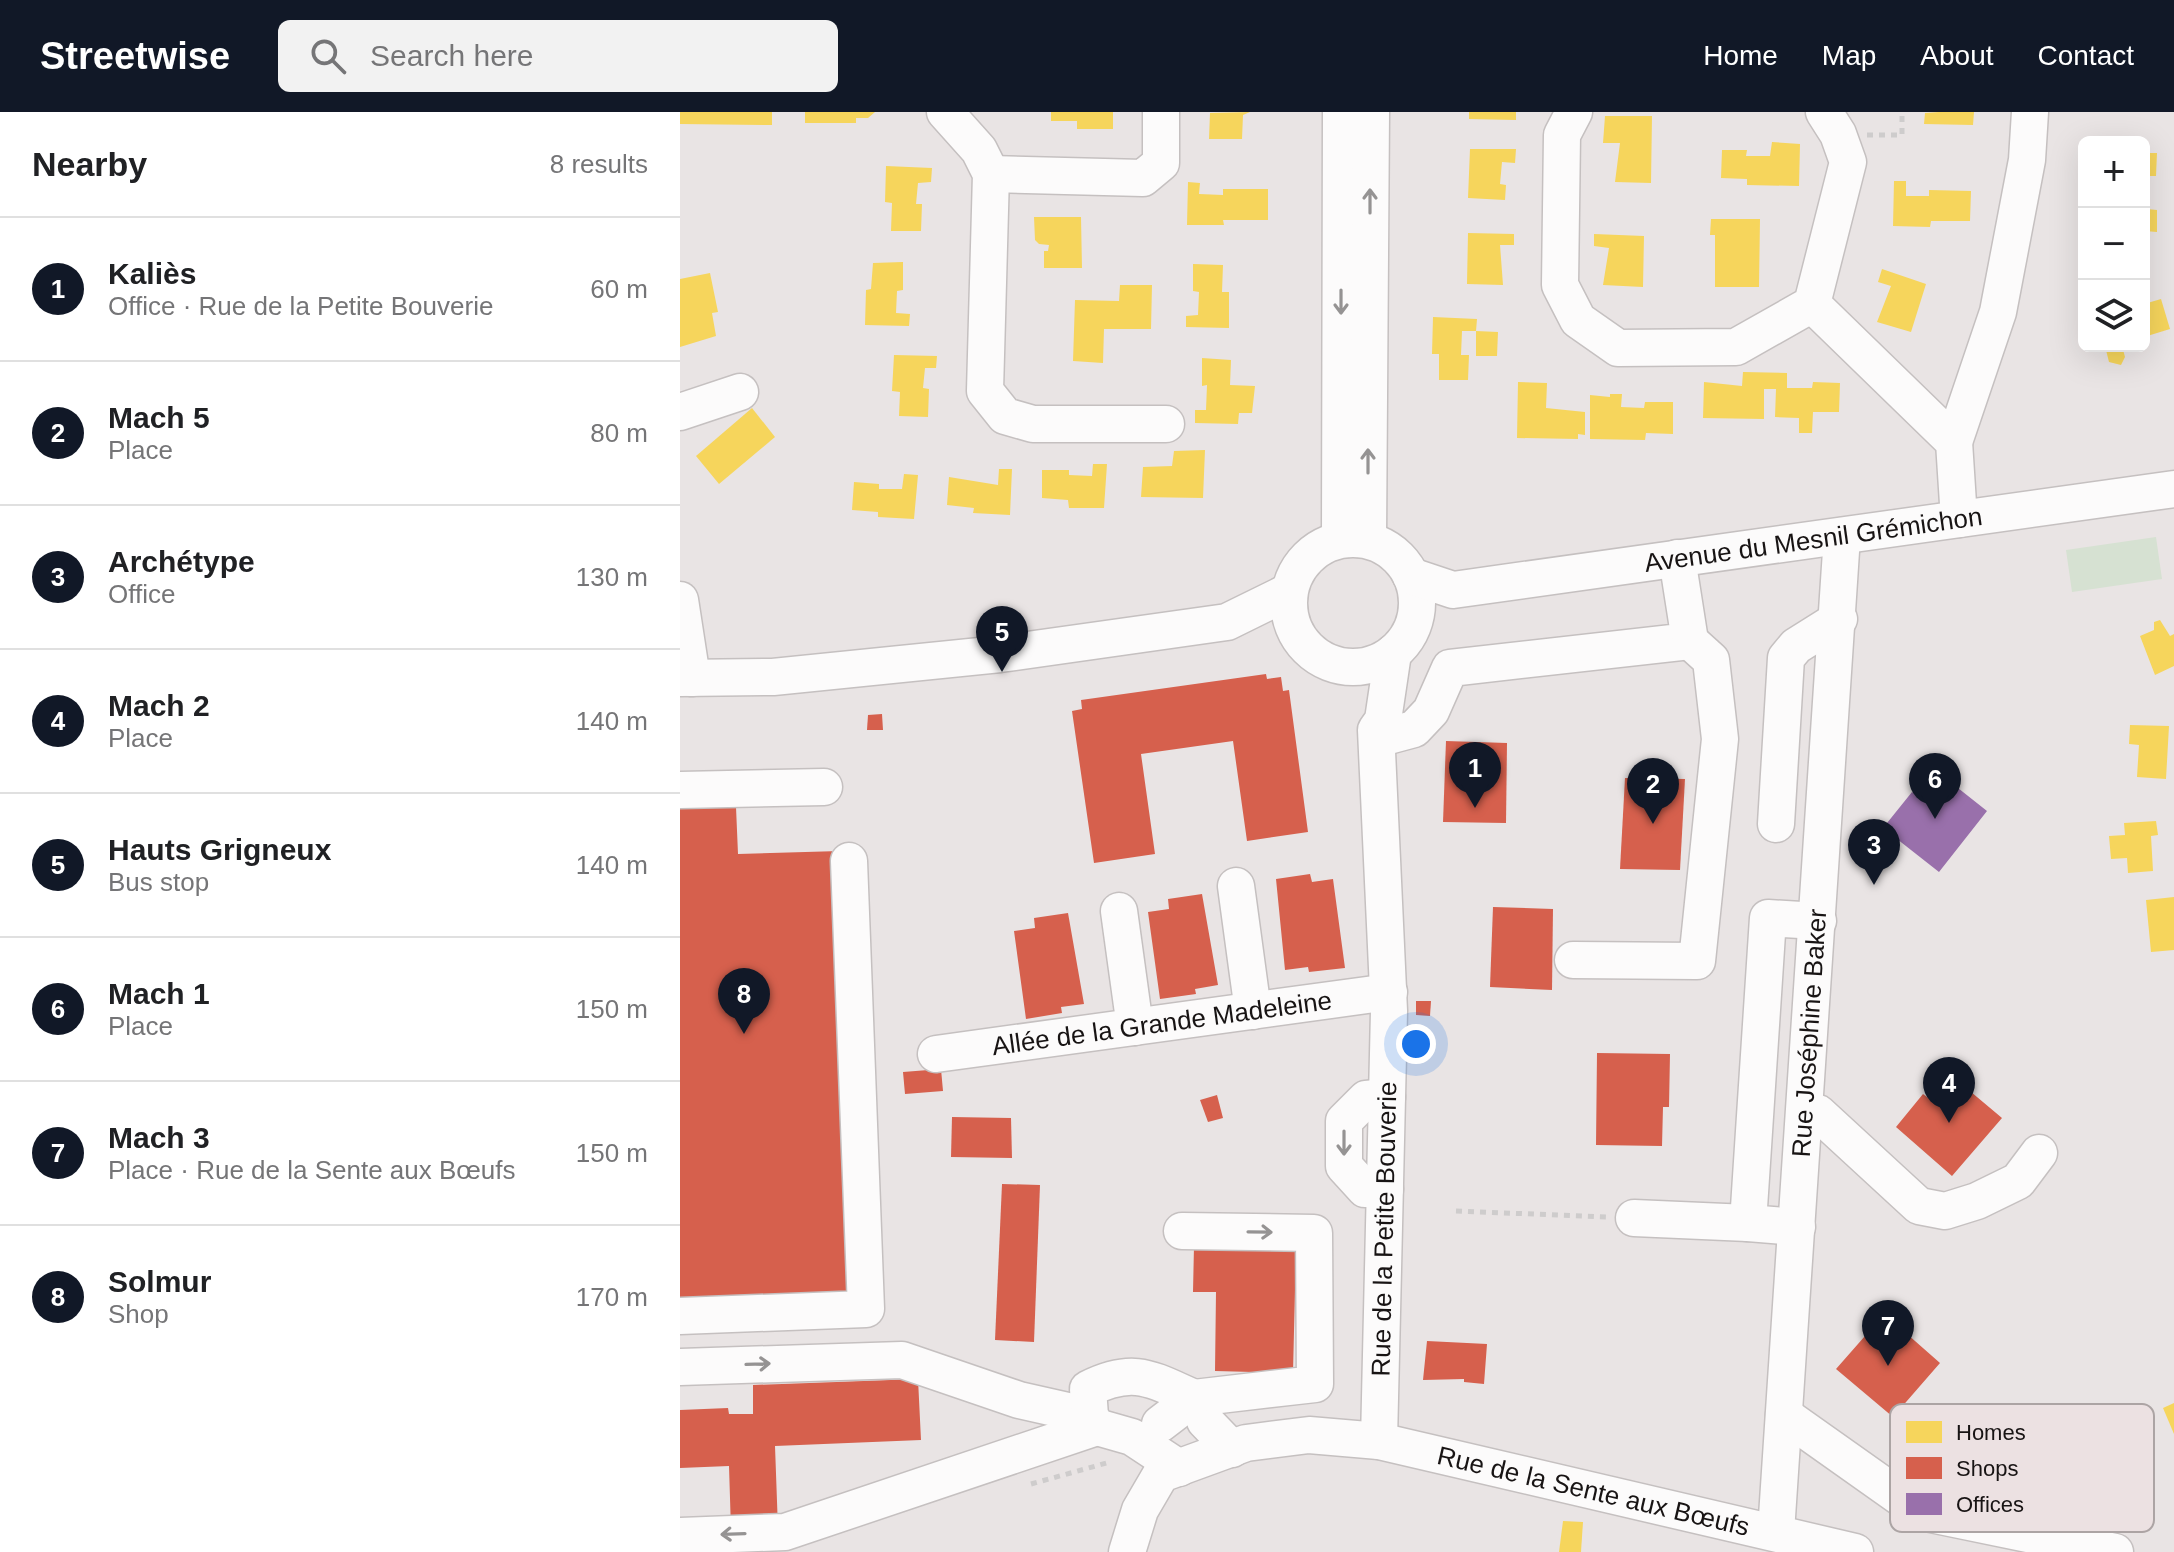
<!DOCTYPE html>
<meta charset="utf-8">
<style>
body{margin:0;font-family:Helvetica,sans-serif;background:#f2f2f2;color:#202124}
.controls{position:absolute;right:24px;top:24px;display:grid;overflow:hidden;border-radius:12px;box-shadow:0 8px 32px #0002}
.controls button{width:72px;height:72px;display:grid;place-items:center;padding:0;border:0;border-bottom:2px solid #e0e0e0;background:#fff;color:#202124;font:40px sans-serif}
.you{position:absolute;left:736px;top:932px;width:28px;height:28px;margin:-20px;border:6px solid #fff;border-radius:50%;background:#1a73e8;box-shadow:0 0 0 12px #1a73e833}
.badge{display:grid;place-items:center;width:52px;height:52px;border-radius:50%;background:#111827;color:#fff;font-size:26px;font-weight:700}
.pin{position:absolute;translate:-50% -66px;filter:drop-shadow(0 2px 4px #0008)}
.pin::after{content:'';position:absolute;top:42px;width:28px;height:24px;background:inherit;clip-path:polygon(0 0,100% 0,50% 100%)}
.list{margin:0;padding:0;list-style:none}
h2{display:flex;justify-content:space-between;align-items:center;height:104px;margin:0;padding:0 32px;font-size:34px}
h2 small{font-size:26px;font-weight:400;color:#757577}
.list li{display:grid;grid-template-columns:52px 1fr auto;gap:24px;align-items:center;box-sizing:border-box;height:144px;padding:0 32px;border-top:2px solid #e0e0e0}
.list b{display:block;font-size:30px;white-space:nowrap}
.list p{margin:0;font-size:26px;white-space:nowrap;color:#757577}
.list em{font-size:26px;font-style:normal;color:#757577}
.icon{flex:none;width:44px;height:44px;fill:none;stroke:currentColor;stroke-width:2;stroke-linecap:round;stroke-linejoin:round}
.map{position:relative;flex:none;width:1494px;height:1440px;overflow:hidden}
header{display:flex;align-items:center;gap:48px;box-sizing:border-box;height:112px;padding:0 40px;background:#111827;color:#fff}
header strong{font-size:38px}
nav{display:flex;gap:44px;margin-inline-start:auto;font-size:28px}
.search{width:560px;height:72px;background:#f2f2f2;display:flex;align-items:center;gap:20px;box-sizing:border-box;padding:0 28px;border-radius:12px;color:#757577;font-size:30px}
main{display:flex}
aside{flex:1;background:#fff}
.map>svg:first-child{display:block}
.green{fill:#d6e1d2}
.homes{fill:#f6d55c}
.shops{fill:#d6604d}
.offices{fill:#9970ab}
.lines{fill:none;stroke-linecap:round;stroke-linejoin:round}
.minor-casing{stroke:#c5c0c0;stroke-width:39}
.path{stroke:#cecccc;stroke-width:5;stroke-dasharray:6 6;stroke-linecap:butt}
.minor{stroke:#fcfbfb;stroke-width:36}
.oneway{stroke:#959393}
.labels{text-anchor:middle;dominant-baseline:central;stroke-width:8;stroke-linejoin:round;paint-order:stroke}
.street-label{font-size:26px;fill:#181414;stroke:#ece1e2}
.key{fill:#ece1e2;stroke:#aca4a4;stroke-width:2}
.key-label{font-size:22px;fill:#181414}
</style>
<header>
<strong>Streetwise</strong>
<div class="search"><svg class="icon" aria-label="search" viewBox="0 0 24 24"><circle cx="10" cy="10" r="6"/><path d="M15 15l6 6"/></svg>Search here</div>
<nav><a>Home</a><a>Map</a><a>About</a><a>Contact</a></nav>
</header>
<main>
<aside>
<h2>Nearby<small>8 results</small></h2>
<ul class="list">
<li><span class="badge">1</span><div><b>Kaliès</b><p>Office · Rue de la Petite Bouverie</p></div><em>60 m</em></li>
<li><span class="badge">2</span><div><b>Mach 5</b><p>Place</p></div><em>80 m</em></li>
<li><span class="badge">3</span><div><b>Archétype</b><p>Office</p></div><em>130 m</em></li>
<li><span class="badge">4</span><div><b>Mach 2</b><p>Place</p></div><em>140 m</em></li>
<li><span class="badge">5</span><div><b>Hauts Grigneux</b><p>Bus stop</p></div><em>140 m</em></li>
<li><span class="badge">6</span><div><b>Mach 1</b><p>Place</p></div><em>150 m</em></li>
<li><span class="badge">7</span><div><b>Mach 3</b><p>Place · Rue de la Sente aux Bœufs</p></div><em>150 m</em></li>
<li><span class="badge">8</span><div><b>Solmur</b><p>Shop</p></div><em>170 m</em></li>
</ul>
</aside>
<div class="map">
<svg width="1494" height="1440" viewBox="0 0 1494 1440">
<rect width="100%" height="100%" fill="#e9e4e4"/>
<!-- green -->
<path class="green" d="M 1476,425 L 1482,467 L 1392,480 L 1386,438 Z"/>
<!-- homes -->
<g class="homes">
<path d="M 0,0 L 92,0 L 92,13 L 0,12 Z"/>
<path d="M 125,0 L 195,0 L 188,6 L 176,6 L 176,11 L 125,11 Z"/>
<path d="M 371,0 L 433,0 L 433,17 L 397,17 L 397,9 L 371,9 Z"/>
<path d="M 570,0 L 563,3 L 562,27 L 529,27 L 530,1 Z"/>
<path d="M 789,0 L 836,0 L 836,8 L 789,7 Z"/>
<path d="M 1259,0 L 1294,0 L 1293,13 L 1244,12 L 1245,1 Z"/>
<path d="M 925,4 L 972,4 L 971,71 L 935,70 L 940,31 L 923,31 Z"/>
<path d="M 1092,30 L 1120,32 L 1119,74 L 1067,73 L 1067,67 L 1041,66 L 1042,38 L 1067,38 L 1066,44 L 1090,44 Z"/>
<path d="M 790,37 L 836,37 L 835,51 L 822,50 L 820,72 L 826,73 L 825,88 L 788,86 Z"/>
<path d="M 1464,41 L 1477,41 L 1476,64 L 1468,64 L 1467,97 L 1477,98 L 1477,120 L 1464,119 Z"/>
<path d="M 206,54 L 252,56 L 251,70 L 238,71 L 236,92 L 242,92 L 241,119 L 211,119 L 212,91 L 205,90 Z"/>
<path d="M 1214,69 L 1226,69 L 1226,84 L 1249,84 L 1249,78 L 1291,79 L 1290,109 L 1251,109 L 1250,115 L 1213,114 Z"/>
<path d="M 508,70 L 520,71 L 519,82 L 543,83 L 543,77 L 588,77 L 588,108 L 543,108 L 544,113 L 507,113 Z"/>
<path d="M 354,105 L 401,105 L 402,156 L 364,156 L 364,139 L 368,139 L 369,133 L 359,132 L 355,128 Z"/>
<path d="M 1031,107 L 1080,107 L 1079,175 L 1035,175 L 1035,123 L 1030,123 Z"/>
<path d="M 788,121 L 834,122 L 834,133 L 820,133 L 823,173 L 787,172 Z"/>
<path d="M 914,122 L 964,124 L 963,175 L 923,173 L 929,136 L 914,134 Z"/>
<path d="M 223,150 L 223,178 L 217,179 L 216,201 L 230,202 L 229,214 L 185,213 L 186,178 L 191,177 L 193,151 Z"/>
<path d="M 513,152 L 543,153 L 542,180 L 549,180 L 549,216 L 506,215 L 506,204 L 518,203 L 519,180 L 513,179 Z"/>
<path d="M 1202,157 L 1246,172 L 1231,220 L 1197,210 L 1211,174 L 1198,170 Z"/>
<path d="M 30,161 L 38,200 L 32,201 L 36,224 L 0,235 L 0,167 Z"/>
<path d="M 440,173 L 472,173 L 471,217 L 424,217 L 423,251 L 393,249 L 395,188 L 439,189 Z"/>
<path d="M 1481,187 L 1490,217 L 1464,225 L 1464,192 Z"/>
<path d="M 753,205 L 797,207 L 796,219 L 782,219 L 781,243 L 789,243 L 788,268 L 759,268 L 759,242 L 752,242 Z"/>
<path d="M 796,219 L 818,220 L 817,244 L 796,244 Z"/>
<path d="M 1425,234 L 1442,234 L 1445,245 L 1441,253 L 1429,250 Z"/>
<path d="M 214,243 L 257,244 L 256,256 L 245,256 L 243,276 L 249,277 L 248,305 L 219,304 L 220,280 L 212,279 Z"/>
<path d="M 522,246 L 551,248 L 550,273 L 575,274 L 572,301 L 559,301 L 558,312 L 515,311 L 515,298 L 526,298 L 527,273 L 522,274 Z"/>
<path d="M 1063,260 L 1107,261 L 1107,276 L 1132,276 L 1133,270 L 1160,271 L 1159,300 L 1133,300 L 1132,321 L 1119,321 L 1119,306 L 1095,305 L 1096,277 L 1084,277 L 1084,307 L 1023,306 L 1024,270 L 1062,274 Z"/>
<path d="M 838,270 L 867,271 L 866,296 L 905,300 L 905,323 L 898,322 L 898,327 L 837,326 Z"/>
<path d="M 930,282 L 942,282 L 941,295 L 964,296 L 965,290 L 993,290 L 993,322 L 966,321 L 965,328 L 910,327 L 910,283 L 930,285 Z"/>
<path d="M 72,296 L 95,325 L 39,372 L 16,344 Z"/>
<path d="M 525,338 L 523,386 L 461,385 L 463,355 L 492,354 L 494,339 Z"/>
<path d="M 413,352 L 427,352 L 424,396 L 389,396 L 388,388 L 362,386 L 362,358 L 389,358 L 389,363 L 412,364 Z"/>
<path d="M 319,357 L 332,357 L 330,403 L 293,401 L 294,396 L 267,393 L 269,365 L 318,373 Z"/>
<path d="M 224,362 L 238,363 L 234,407 L 198,405 L 198,400 L 172,398 L 174,370 L 199,372 L 199,377 L 222,377 Z"/>
<path d="M 1480,508 L 1490,524 L 1494,522 L 1494,554 L 1475,563 L 1460,524 L 1474,518 L 1474,510 Z"/>
<path d="M 1450,613 L 1489,614 L 1486,667 L 1457,665 L 1459,633 L 1449,632 Z"/>
<path d="M 1476,709 L 1478,723 L 1471,724 L 1473,759 L 1448,761 L 1447,746 L 1431,747 L 1429,724 L 1445,723 L 1444,711 Z"/>
<path d="M 1494,785 L 1494,838 L 1471,840 L 1466,788 Z"/>
<path d="M 1494,1291 L 1494,1322 L 1483,1296 Z"/>
<path d="M 883,1409 L 903,1410 L 901,1440 L 879,1440 Z"/>
</g>
<!-- shops -->
<g class="shops">
<path d="M 586,562 L 587,567 L 601,565 L 603,579 L 609,578 L 628,720 L 567,729 L 553,629 L 461,642 L 475,742 L 414,751 L 392,599 L 402,597 L 401,588 Z"/>
<path d="M 202,602 L 203,618 L 187,618 L 188,603 Z"/>
<path d="M 766,629 L 827,631 L 826,711 L 763,710 Z"/>
<path d="M 945,666 L 1005,667 L 1000,758 L 940,757 Z"/>
<path d="M 56,695 L 58,742 L 160,739 L 175,1189 L 0,1194 L 0,696 Z"/>
<path d="M 630,762 L 632,770 L 653,767 L 665,856 L 629,860 L 628,855 L 605,858 L 596,767 Z"/>
<path d="M 522,782 L 538,873 L 515,877 L 516,882 L 480,887 L 468,800 L 489,797 L 488,787 Z"/>
<path d="M 813,795 L 873,797 L 872,878 L 810,875 Z"/>
<path d="M 388,801 L 404,892 L 381,895 L 382,901 L 346,907 L 334,819 L 355,816 L 354,806 Z"/>
<path d="M 736,889 L 751,889 L 750,904 L 736,903 Z"/>
<path d="M 917,941 L 990,942 L 989,995 L 983,995 L 982,1034 L 916,1033 Z"/>
<path d="M 261,957 L 263,979 L 225,982 L 223,960 Z"/>
<path d="M 1272,964 L 1322,1006 L 1272,1064 L 1216,1015 L 1243,982 L 1251,988 Z"/>
<path d="M 537,983 L 543,1006 L 528,1010 L 520,988 Z"/>
<path d="M 272,1005 L 331,1006 L 332,1046 L 271,1045 Z"/>
<path d="M 322,1072 L 360,1073 L 354,1230 L 315,1228 Z"/>
<path d="M 514,1134 L 616,1137 L 613,1261 L 535,1259 L 536,1180 L 513,1180 Z"/>
<path d="M 1210,1207 L 1260,1251 L 1213,1305 L 1156,1257 L 1185,1224 L 1190,1230 Z"/>
<path d="M 747,1229 L 807,1232 L 804,1272 L 784,1270 L 784,1267 L 743,1268 Z"/>
<path d="M 238,1267 L 241,1328 L 95,1334 L 98,1417 L 51,1418 L 49,1354 L 0,1356 L 0,1298 L 48,1296 L 49,1302 L 73,1302 L 73,1273 Z"/>
</g>
<!-- offices -->
<path class="offices" d="M 1259,661 L 1307,699 L 1259,760 L 1203,716 L 1232,680 L 1239,685 Z"/>
<g class="lines">
<!-- minor casing -->
<g class="minor-casing">
<g id="minor">
<path d="M 265,0 L 299,38 L 311,62 L 305,279 L 325,304 L 353,312 L 486,312"/>
<path d="M 894,0 L 882,23 L 880,173 L 898,208 L 938,236 L 1056,235 L 1132,192 L 1168,50 L 1158,22 L 1144,0"/>
<path d="M 311,62 L 463,66 L 481,51 L 481,0"/>
<path d="M 1132,192 L 1274,330 L 1279,407"/>
<path d="M 0,300 L 60,280"/>
<path d="M 1274,330 L 1318,200 L 1347,48 L 1350,0"/>
<circle cx="673" cy="491" r="64"/>
<path d="M 660,427 L 661,0"/>
<path d="M 688,427 L 691,0"/>
<path id="s1" d="M 731,464 L 773,478 L 1494,377"/>
<path d="M 0,488 L 12,566"/>
<path d="M 0,566 L 93,565 L 320,542 L 547,510 L 608,480"/>
<path d="M 697,627 L 734,617 L 751,599 L 770,556 L 1010,529 L 997,446"/>
<path d="M 0,678 L 144,675"/>
<path d="M 1096,712 L 1106,546 L 1116,534 L 1159,507"/>
<path d="M 556,774 L 573,899"/>
<path d="M 439,799 L 455,915"/>
<path d="M 893,848 L 1017,849 L 1040,627 L 1031,548 L 1010,529"/>
<path id="s2" d="M 256,942 L 709,880"/>
<path d="M 1125,998 L 1138,1001 L 1239,1094 L 1265,1099 L 1297,1089 L 1338,1069 L 1359,1041"/>
<path d="M 705,1077 L 685,1077 L 664,1054 L 664,1009 L 686,987 L 707,985"/>
<path d="M 954,1106 L 1068,1111"/>
<path d="M 1117,1115 L 1068,1111 L 1088,806 L 1138,809"/>
<path d="M 0,1204 L 186,1197 L 169,749"/>
<path d="M 0,1255 L 222,1248 L 339,1288 L 410,1304"/>
<path d="M 1104,1303 L 1241,1400 L 1435,1440"/>
<path d="M 525,1309 L 552,1337"/>
<path d="M 480,1312 L 514,1286 L 635,1272 L 634,1121 L 502,1119"/>
<path id="s3" d="M 699,1329 L 709,899 L 696,618 L 703,608 L 713,541"/>
<path d="M 499,1356 L 452,1325 L 417,1315 L 410,1304 L 408,1277 C 454,1254 471,1267 514,1286"/>
<path id="s4" d="M 1096,1420 L 1162,424"/>
<path d="M 0,1424 L 105,1420 L 417,1315"/>
<path id="s5" d="M 447,1440 L 460,1398 L 481,1362 L 566,1331 L 629,1323 L 699,1329 L 1175,1440"/>
</g>
</g>
<!-- path -->
<g class="path">
<path d="M 1187,23 L 1222,23 L 1222,0"/>
<path d="M 776,1099 L 927,1105"/>
<path d="M 351,1372 L 430,1350"/>
</g>
<!-- minor -->
<use href="#minor" class="minor"/>
</g>
<!-- one-way arrows -->
<defs><path id="oneway-shaft" d="M-6 0H5M1.5-3L5.5 0L1.5 3" fill="none" stroke-width="1.6" stroke-linecap="round" stroke-linejoin="round" transform="scale(2)"/></defs>
<g class="oneway">
<use href="#oneway-shaft" transform="translate(690 89) rotate(-90)"/>
<use href="#oneway-shaft" transform="translate(661 190) rotate(90)"/>
<use href="#oneway-shaft" transform="translate(688 349) rotate(-90)"/>
<use href="#oneway-shaft" transform="translate(664 1031) rotate(90)"/>
<use href="#oneway-shaft" transform="translate(580 1120) rotate(1)"/>
<use href="#oneway-shaft" transform="translate(78 1252) rotate(-2)"/>
<use href="#oneway-shaft" transform="translate(53 1422) rotate(178)"/>
</g>
<g class="labels">
<!-- street labels -->
<g class="street-label">
<text stroke="none"><textPath href="#s1" startOffset="408">Avenue du Mesnil Grémichon</textPath></text>
<text stroke="none"><textPath href="#s2" startOffset="228">Allée de la Grande Madeleine</textPath></text>
<text stroke="none"><textPath href="#s4" startOffset="500">Rue Joséphine Baker</textPath></text>
<text stroke="none"><textPath href="#s3" startOffset="212">Rue de la Petite Bouverie</textPath></text>
<text stroke="none"><textPath href="#s5" startOffset="530">Rue de la Sente aux Bœufs</textPath></text>
</g>
</g>
<!-- legend -->
<rect x="1210" y="1292" width="264" height="128" rx="12" class="key"/>
<rect x="1226" y="1309" width="36" height="22" fill="#f6d55c"/>
<rect x="1226" y="1345" width="36" height="22" fill="#d6604d"/>
<rect x="1226" y="1381" width="36" height="22" fill="#9970ab"/>
<g class="key-label">
<text x="1276" y="1328">Homes</text>
<text x="1276" y="1364">Shops</text>
<text x="1276" y="1400">Offices</text>
</g>
</svg>
<div class="controls">
<button>+</button>
<button>−</button>
<button><svg class="icon" aria-label="layers" viewBox="0 0 24 24"><path d="M12 4l9 5-9 5-9-5zM3 14l9 5 9-5"/></svg></button>
</div>
<div class="you"></div>
<div class="pin badge" style="left:795px;top:696px">1</div>
<div class="pin badge" style="left:973px;top:712px">2</div>
<div class="pin badge" style="left:1194px;top:773px">3</div>
<div class="pin badge" style="left:1269px;top:1011px">4</div>
<div class="pin badge" style="left:322px;top:560px">5</div>
<div class="pin badge" style="left:1255px;top:707px">6</div>
<div class="pin badge" style="left:1208px;top:1254px">7</div>
<div class="pin badge" style="left:64px;top:922px">8</div>
</div>
</main>
